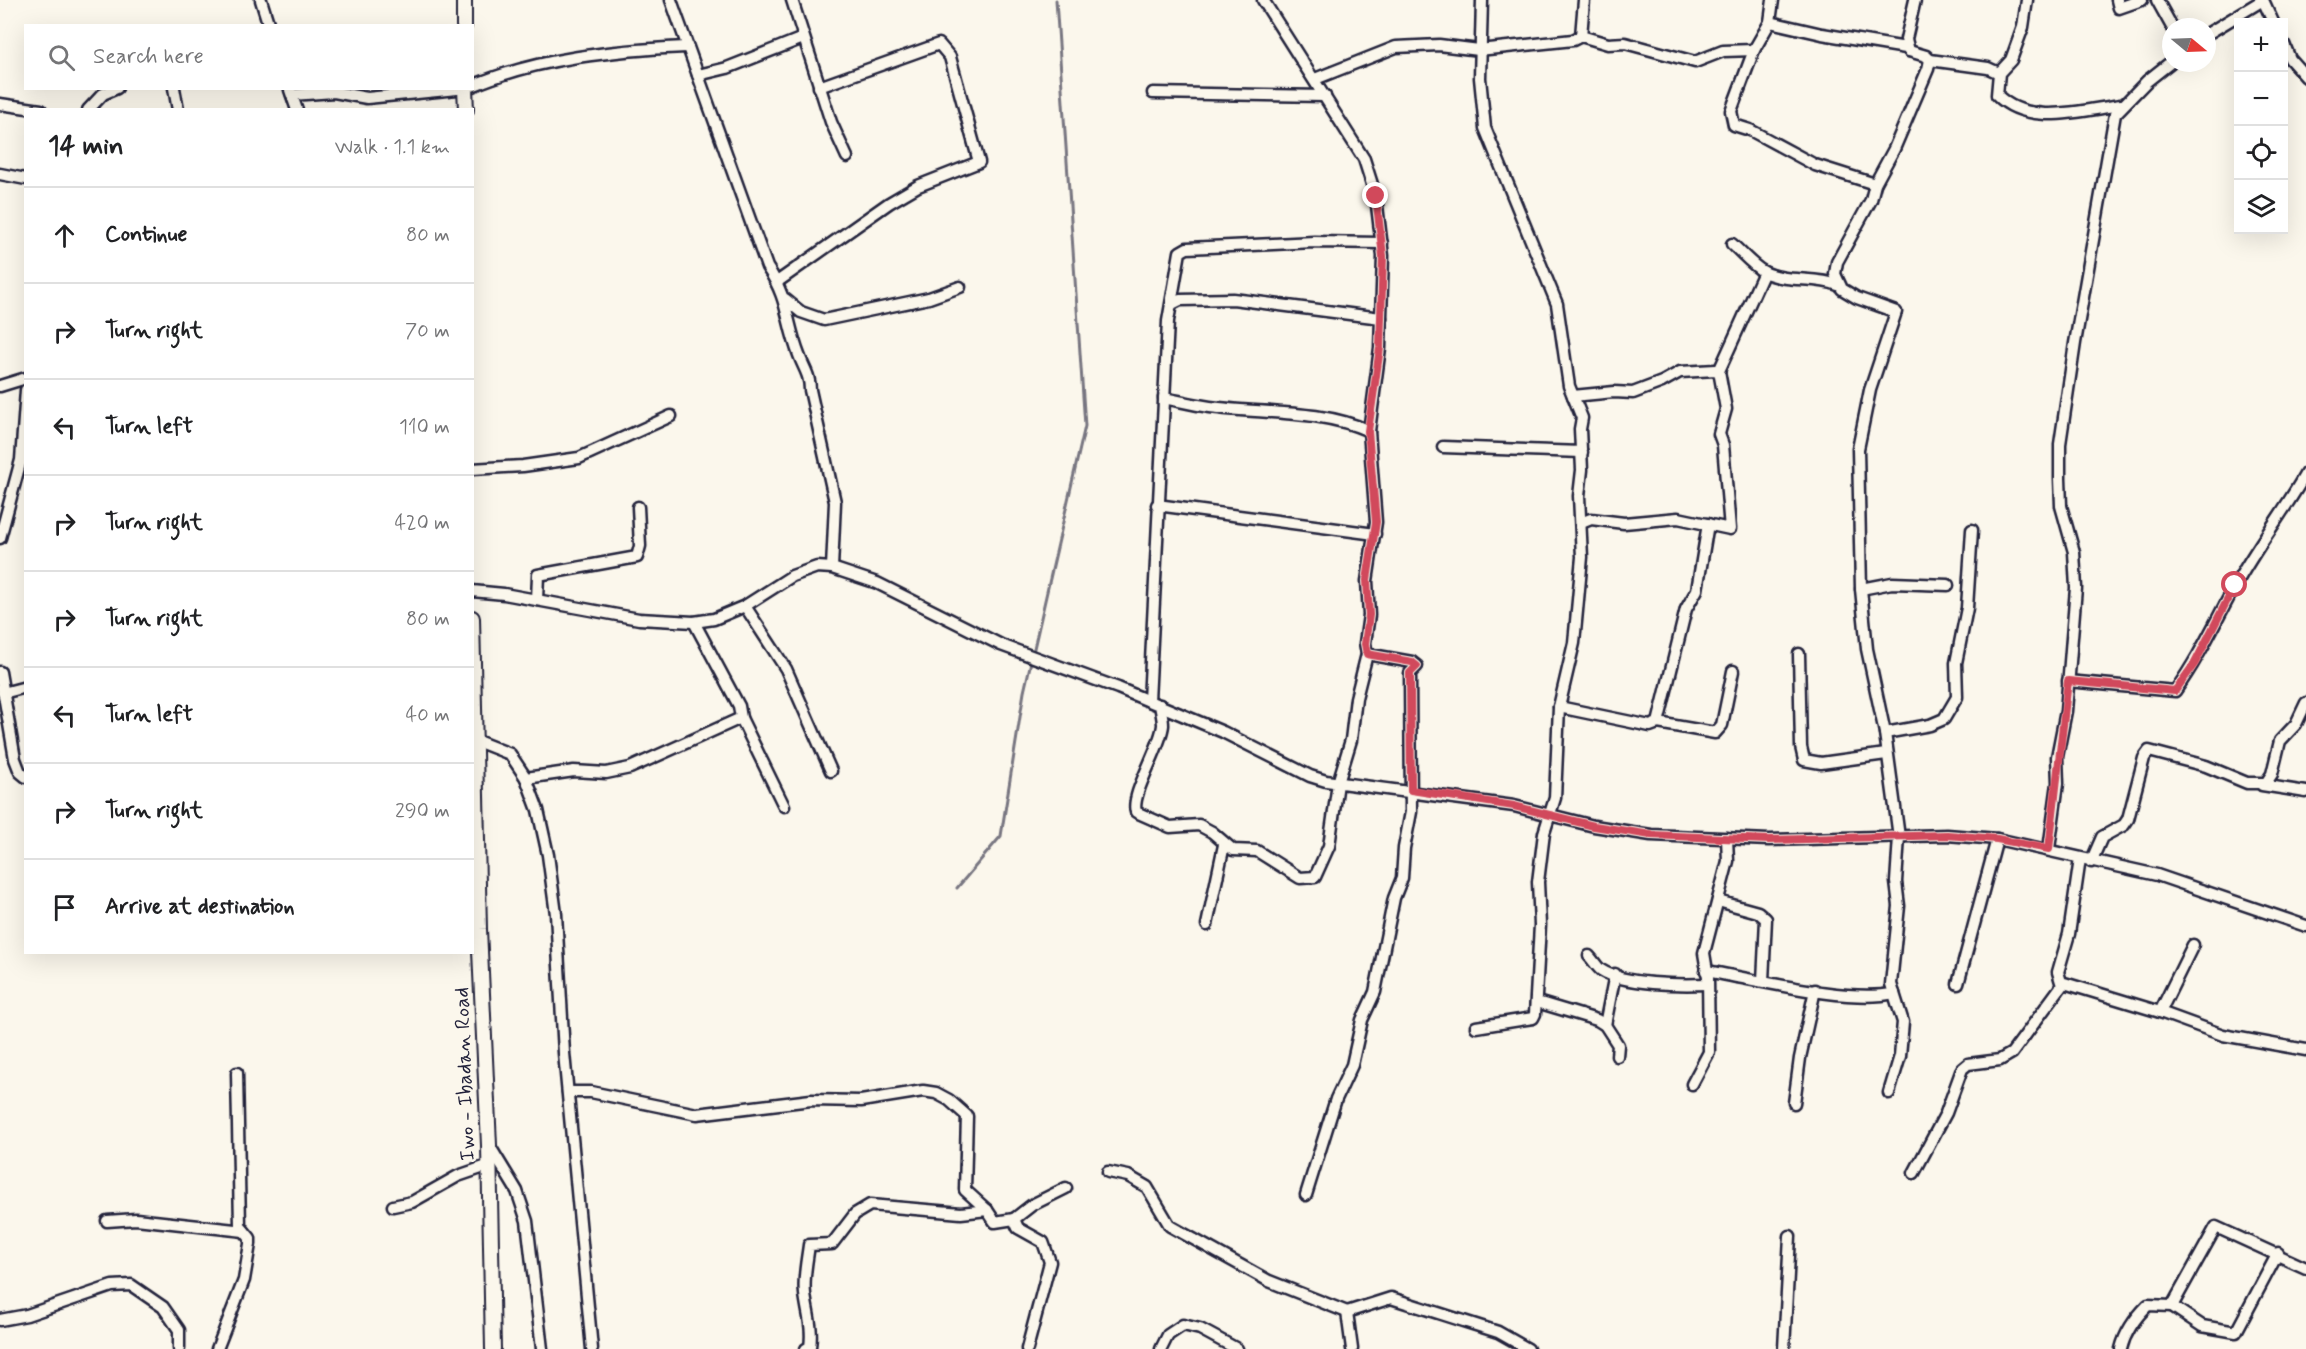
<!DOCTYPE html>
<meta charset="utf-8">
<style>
body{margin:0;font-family:Mynerve,sans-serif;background:#f6f6f6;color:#202124}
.controls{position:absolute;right:18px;top:18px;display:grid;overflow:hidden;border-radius:0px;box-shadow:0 6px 24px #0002}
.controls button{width:54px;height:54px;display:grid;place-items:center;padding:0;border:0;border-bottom:2px solid #e0e0e0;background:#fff;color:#202124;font:30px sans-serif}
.compass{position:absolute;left:2162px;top:18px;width:54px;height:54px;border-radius:50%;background:#fff;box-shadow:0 6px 24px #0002;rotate:109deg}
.stop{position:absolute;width:18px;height:18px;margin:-14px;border:4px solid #d1495b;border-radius:50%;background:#fff}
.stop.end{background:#d1495b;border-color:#fff;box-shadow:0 2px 6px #0008}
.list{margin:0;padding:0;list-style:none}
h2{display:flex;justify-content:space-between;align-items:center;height:78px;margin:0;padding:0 24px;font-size:26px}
h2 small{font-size:20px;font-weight:400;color:#757577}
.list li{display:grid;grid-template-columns:39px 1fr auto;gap:18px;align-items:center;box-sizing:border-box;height:96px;padding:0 24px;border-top:2px solid #e0e0e0}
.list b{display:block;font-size:22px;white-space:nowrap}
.list em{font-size:20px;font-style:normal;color:#757577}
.icon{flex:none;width:33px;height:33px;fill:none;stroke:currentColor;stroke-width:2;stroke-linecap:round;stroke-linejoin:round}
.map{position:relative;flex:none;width:2306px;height:1349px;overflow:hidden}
.search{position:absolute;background:#fff;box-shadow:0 6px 24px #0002;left:24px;top:24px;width:450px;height:66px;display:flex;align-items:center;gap:15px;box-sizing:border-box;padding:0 21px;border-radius:0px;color:#757577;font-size:22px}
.panel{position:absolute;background:#fff;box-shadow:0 6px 24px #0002;left:24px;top:108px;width:450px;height:846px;border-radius:0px}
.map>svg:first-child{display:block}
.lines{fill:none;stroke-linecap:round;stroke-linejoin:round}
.stream{stroke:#787681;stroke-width:3}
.minor-casing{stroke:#22223b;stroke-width:15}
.major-casing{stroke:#22223b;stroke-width:18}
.minor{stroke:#fbf7ec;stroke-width:10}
.major{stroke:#fbf7ec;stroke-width:14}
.route{stroke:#d1495b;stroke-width:8}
.labels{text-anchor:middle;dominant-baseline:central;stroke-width:4.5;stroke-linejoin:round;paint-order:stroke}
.street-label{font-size:21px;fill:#22223b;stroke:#fbf7ec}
</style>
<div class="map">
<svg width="2306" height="1349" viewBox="0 0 2306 1349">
<rect width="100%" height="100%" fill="#fbf7ec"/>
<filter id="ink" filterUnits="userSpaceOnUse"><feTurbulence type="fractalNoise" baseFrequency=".0167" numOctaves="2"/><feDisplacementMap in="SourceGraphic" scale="12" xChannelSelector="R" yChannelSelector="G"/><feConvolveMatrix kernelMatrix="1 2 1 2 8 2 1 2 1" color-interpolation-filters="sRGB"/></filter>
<g filter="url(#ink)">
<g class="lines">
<!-- stream -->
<path class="stream" d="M 957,888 L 1001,836 L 1024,692 L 1085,426 L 1056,0"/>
<!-- minor casing -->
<g class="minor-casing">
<g id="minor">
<path d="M 261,0 L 269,26"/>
<path d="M 671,0 L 767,267 C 789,299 786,322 799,355 C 804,369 810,375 810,390 L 835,502 L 832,568"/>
<path d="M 792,0 L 831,122 L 847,157"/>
<path d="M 1773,0 L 1770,22 L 1754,50 L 1731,111 L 1734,125 L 1750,130 L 1815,165 L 1875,184"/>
<path d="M 2027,0 L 2023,27 L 2011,60 L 1999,73 L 1997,95 C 2028,127 2083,110 2121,105"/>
<path d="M 2117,0 L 2119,8 L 2142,0"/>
<path d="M 2157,0 L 2172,27"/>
<path d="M 2263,0 L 2273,22"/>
<path d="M 1770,22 L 1822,34 L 1906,48 L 1909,51 L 1906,39 L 1915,0"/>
<path d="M 2207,34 L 2263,0"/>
<path d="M 1581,36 L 1584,0"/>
<path d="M 2284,44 L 2290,59 L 2306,77"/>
<path d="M 1930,60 L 1988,68 L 1999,73"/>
<path d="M 698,75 L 727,68 L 803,38"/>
<path d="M 1315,79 L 1396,47 L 1439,45 L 1479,50 L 1573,40 L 1581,36 L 1608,44 L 1625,43 L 1695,62 L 1723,51 L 1754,50"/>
<path d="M 472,86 C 538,58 615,50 686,47"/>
<path d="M 174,88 L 178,110"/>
<path d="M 290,90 L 297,110"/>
<path d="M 1153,93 L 1325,96"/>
<path d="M 292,95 L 334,92 L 367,98 L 467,88"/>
<path d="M 0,104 L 41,110"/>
<path d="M 88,110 L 103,94 L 117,88"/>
<path d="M 0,174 L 26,179"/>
<path d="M 1732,244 C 1741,252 1753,266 1764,272 C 1787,283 1815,276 1838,285"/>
<path d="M 777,282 L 889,203 L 918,186 L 979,162 L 950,57 L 939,44 L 819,87"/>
<path d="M 785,299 L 801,312 L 824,320 L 929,298 L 960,287"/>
<path d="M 1172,304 L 1180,300 L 1233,299 L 1381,318"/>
<path d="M 1719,371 L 1764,272"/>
<path d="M 0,386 L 26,378"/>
<path d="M 1573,396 L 1614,392 L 1633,393 L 1662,382 L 1680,372 L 1716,370 L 1719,371 L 1726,409 L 1719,434 L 1723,445 L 1730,529 L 1678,518 L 1624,523 L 1591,519 L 1581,523"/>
<path d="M 1164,398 C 1179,401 1195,405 1210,407 C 1261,414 1321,409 1369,431"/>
<path d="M 1443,447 L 1582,452"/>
<path d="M 472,469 L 523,466 L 579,458 L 671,416"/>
<path d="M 1157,505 L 1375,534"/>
<path d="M 0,538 L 21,460 L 26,390"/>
<path d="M 1861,589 L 1892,583 L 1948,585"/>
<path d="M 472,591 L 504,594 L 639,619 L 694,622 L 714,619 L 745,606 L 792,576 L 817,567 L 832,568 L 877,583 L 1001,645 L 1118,688 L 1223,732 L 1310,776 L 1326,781 L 1514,806 L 1594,826 L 1651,835 L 1769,840 L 1947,835 L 1997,839 L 2157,875 L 2306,926"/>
<path d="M 537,600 L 538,575 L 637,557 L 640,546 L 638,507"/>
<path d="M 745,606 L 786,669 L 831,771"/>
<path d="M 1799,654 L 1801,747 L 1804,760 L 1821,763 L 1886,754"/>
<path d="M 0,672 L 15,759 L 20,772 L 26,777"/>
<path d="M 2068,681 L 2175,691 C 2199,658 2215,622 2235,586 C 2256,547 2284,512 2306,473"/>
<path d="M 3,693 L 26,687"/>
<path d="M 1149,701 L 1168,321 L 1180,252 L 1187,248 L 1314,242 L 1382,243"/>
<path d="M 1160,705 C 1161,711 1163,719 1163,725 C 1161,748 1130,794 1136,812 L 1170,827 L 1199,825 L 1212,832 L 1233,850 L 1257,851 L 1300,878 L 1315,877 L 1329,846 L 1338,783 L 1351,740 L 1356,698 L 1367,654 L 1365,643 L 1369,615 L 1367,581 L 1376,522 L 1369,431 L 1380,348 L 1383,256 L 1376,197 L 1364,159 L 1263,0"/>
<path d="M 1559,707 L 1650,726 L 1658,723 L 1686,609 L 1697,590 L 1708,524"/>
<path d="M 741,718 L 784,806"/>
<path d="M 1658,723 L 1715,733 L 1722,725 L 1733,671"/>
<path d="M 1885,733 L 1930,725 L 1944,719 L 1957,697 L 1956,663 L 1967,608 L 1972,530"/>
<path d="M 477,741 L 510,754 L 526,778 L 538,810 L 548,855 L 556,914 L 564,1053 L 592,1349"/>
<path d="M 526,778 L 574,771 L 606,773 L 630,768 L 741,718 L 739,706 L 694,622"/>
<path d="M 2262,785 L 2306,792"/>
<path d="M 2049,849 L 2058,783 L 2057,757 L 2066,711 L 2076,588 L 2074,552 L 2061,506 L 2060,478 L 2060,444 L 2075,343 L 2115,114 L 2147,81 L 2171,62"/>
<path d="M 2080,859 L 2069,934 L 2058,972 L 2061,982 L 2160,1012 L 2223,1035 L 2306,1050"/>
<path d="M 2091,862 L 2102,837 L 2124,825 L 2128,819 L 2144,758 L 2149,751 L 2206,766 L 2247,783 L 2266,783 L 2272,774 L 2280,741 L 2296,724 L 2306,703"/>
<path d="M 1718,901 L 1758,912 L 1766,919 L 1763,981"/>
<path d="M 1207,925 L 1224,845"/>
<path d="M 1589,956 C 1593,960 1597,967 1601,970 C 1624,985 1680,985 1707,984"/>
<path d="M 1706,971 C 1753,979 1851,1004 1894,993"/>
<path d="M 1958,984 L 1997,839"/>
<path d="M 1537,1002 L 1597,1020 L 1605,1025 L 1618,1045 L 1617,1056"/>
<path d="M 2160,1012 L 2193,945"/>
<path d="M 1605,1025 L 1615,974"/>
<path d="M 1476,1027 L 1533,1018 L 1535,1014 L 1540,925 L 1538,882 L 1544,833 L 1555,798 L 1559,707 L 1574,643 L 1582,557 L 1579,496 L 1582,470 L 1580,429 L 1582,418 L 1569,386 L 1557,304 L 1485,128 L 1480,78 L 1482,0"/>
<path d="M 1692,1084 L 1709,1052 L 1708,977 L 1704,953 L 1728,861 L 1727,838"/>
<path d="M 568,1092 L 591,1092 L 697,1114 L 811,1100 L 861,1101 L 923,1091 L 936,1093 L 949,1100 L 967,1116 L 965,1190 L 987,1210 L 995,1222 L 1014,1219 L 1018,1228 L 1043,1242 L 1050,1262 L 1027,1349"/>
<path d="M 1889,1093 L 1900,1056 L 1903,1022 L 1891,984 L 1899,906 L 1896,882 L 1899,837 L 1885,733 L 1867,649 L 1861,589 L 1858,449 L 1870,390 L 1896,312 L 1857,298 L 1842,289 L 1835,274 L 1837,262 L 1871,200 L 1875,184 L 1894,149 L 1928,69 L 1930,60 L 1926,56 L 1909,51"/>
<path d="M 1794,1103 L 1800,1058 L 1815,990"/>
<path d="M 489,1145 L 517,1191 L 527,1221 L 542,1349"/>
<path d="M 1108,1172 L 1128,1176 L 1147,1187 L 1170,1226 L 1269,1281 L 1347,1312"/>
<path d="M 1914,1173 L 1946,1113 L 1962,1069 L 1968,1064 L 2000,1060 L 2012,1053 L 2063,984"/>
<path d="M 1306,1195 L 1336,1099 L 1352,1065 L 1362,1020 L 1375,992 L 1394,898 L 1402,878 L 1404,848 L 1411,812 L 1410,673 L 1417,666 L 1412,662 L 1367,654"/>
<path d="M 393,1206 L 412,1202 L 458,1176 L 490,1165"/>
<path d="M 1014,1219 L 1032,1205 L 1066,1188"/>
<path d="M 107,1221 L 136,1219 L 244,1231"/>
<path d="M 2172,1306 L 2202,1326 L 2236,1332 L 2278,1253"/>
<path d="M 0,1320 L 27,1315 L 112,1286 L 131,1285 L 163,1307 L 179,1330 L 179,1349"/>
<path d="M 217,1349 L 244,1280 L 250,1244 L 250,1238 L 240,1226 L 237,1073"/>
<path d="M 806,1349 L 810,1347 C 813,1327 807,1312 805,1294 C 803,1278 807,1261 809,1245 L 832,1244 L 855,1214 L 870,1205 L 961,1213 L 987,1210"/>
<path d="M 1161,1349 L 1168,1335 L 1183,1325 L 1200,1329 L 1237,1349"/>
<path d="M 1352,1349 L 1347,1312 L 1391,1298 L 1498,1332 L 1528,1349"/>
<path d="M 1784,1349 L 1790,1236"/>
<path d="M 2121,1349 C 2125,1332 2136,1317 2148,1305 L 2172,1306 L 2216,1227 L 2306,1268"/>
</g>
</g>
<!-- major casing -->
<g class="major-casing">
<g id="major">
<path d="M 464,0 L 464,26"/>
<path d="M 465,88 L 466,110"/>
<path d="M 472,618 L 479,929 L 489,1145 L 493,1349"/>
</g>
</g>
<!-- minor -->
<use href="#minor" class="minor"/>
<!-- major -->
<use href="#major" class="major"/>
</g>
</g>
<g class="lines" filter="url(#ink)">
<!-- route -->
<path class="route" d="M 1376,196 L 1383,256 L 1380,348 L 1368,431 L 1376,522 L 1367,580 L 1369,615 L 1365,644 L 1367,654 L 1412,662 L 1417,666 L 1410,673 L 1411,790 L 1514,806 L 1594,826 L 1651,835 L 1769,840 L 1947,835 L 1997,839 L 2049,849 L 2068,681 L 2175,691 L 2195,663 L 2235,585"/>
</g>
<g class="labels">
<!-- street labels -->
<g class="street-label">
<text transform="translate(465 1074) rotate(-92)">Iwo - Ibadan Road</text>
</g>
</g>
</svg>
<div class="controls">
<button>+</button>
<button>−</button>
<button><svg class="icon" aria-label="locate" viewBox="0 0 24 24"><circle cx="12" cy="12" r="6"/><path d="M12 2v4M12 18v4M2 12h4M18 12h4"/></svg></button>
<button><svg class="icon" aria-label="layers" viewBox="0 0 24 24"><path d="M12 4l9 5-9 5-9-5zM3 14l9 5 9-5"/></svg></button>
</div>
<svg class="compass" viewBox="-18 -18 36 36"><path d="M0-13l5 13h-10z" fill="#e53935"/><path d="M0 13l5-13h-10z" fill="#757577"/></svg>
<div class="stop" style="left:2235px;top:585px"></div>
<div class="stop end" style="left:1376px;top:196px"></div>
<div class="search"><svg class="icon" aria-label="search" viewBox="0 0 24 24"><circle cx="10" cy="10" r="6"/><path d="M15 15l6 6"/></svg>Search here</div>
<section class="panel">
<h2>14 min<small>Walk · 1.1 km</small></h2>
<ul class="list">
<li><svg class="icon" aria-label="ahead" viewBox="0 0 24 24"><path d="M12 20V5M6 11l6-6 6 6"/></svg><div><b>Continue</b></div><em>80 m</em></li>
<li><svg class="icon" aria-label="right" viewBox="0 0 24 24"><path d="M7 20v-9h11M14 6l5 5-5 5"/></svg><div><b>Turn right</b></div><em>70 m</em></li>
<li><svg class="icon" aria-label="left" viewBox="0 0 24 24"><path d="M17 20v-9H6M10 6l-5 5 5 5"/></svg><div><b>Turn left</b></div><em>110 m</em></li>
<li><svg class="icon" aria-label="right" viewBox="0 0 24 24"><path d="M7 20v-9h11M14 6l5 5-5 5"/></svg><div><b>Turn right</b></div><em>420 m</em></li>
<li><svg class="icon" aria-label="right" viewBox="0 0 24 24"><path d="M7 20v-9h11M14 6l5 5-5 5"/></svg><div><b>Turn right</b></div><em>80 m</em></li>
<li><svg class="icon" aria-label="left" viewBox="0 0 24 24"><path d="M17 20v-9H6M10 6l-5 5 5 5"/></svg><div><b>Turn left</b></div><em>40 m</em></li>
<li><svg class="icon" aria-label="right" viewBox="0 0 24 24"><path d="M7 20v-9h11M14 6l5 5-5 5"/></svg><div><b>Turn right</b></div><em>290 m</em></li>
<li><svg class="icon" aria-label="arrive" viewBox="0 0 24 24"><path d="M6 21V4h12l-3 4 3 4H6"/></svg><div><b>Arrive at destination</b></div></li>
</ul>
</section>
</div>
